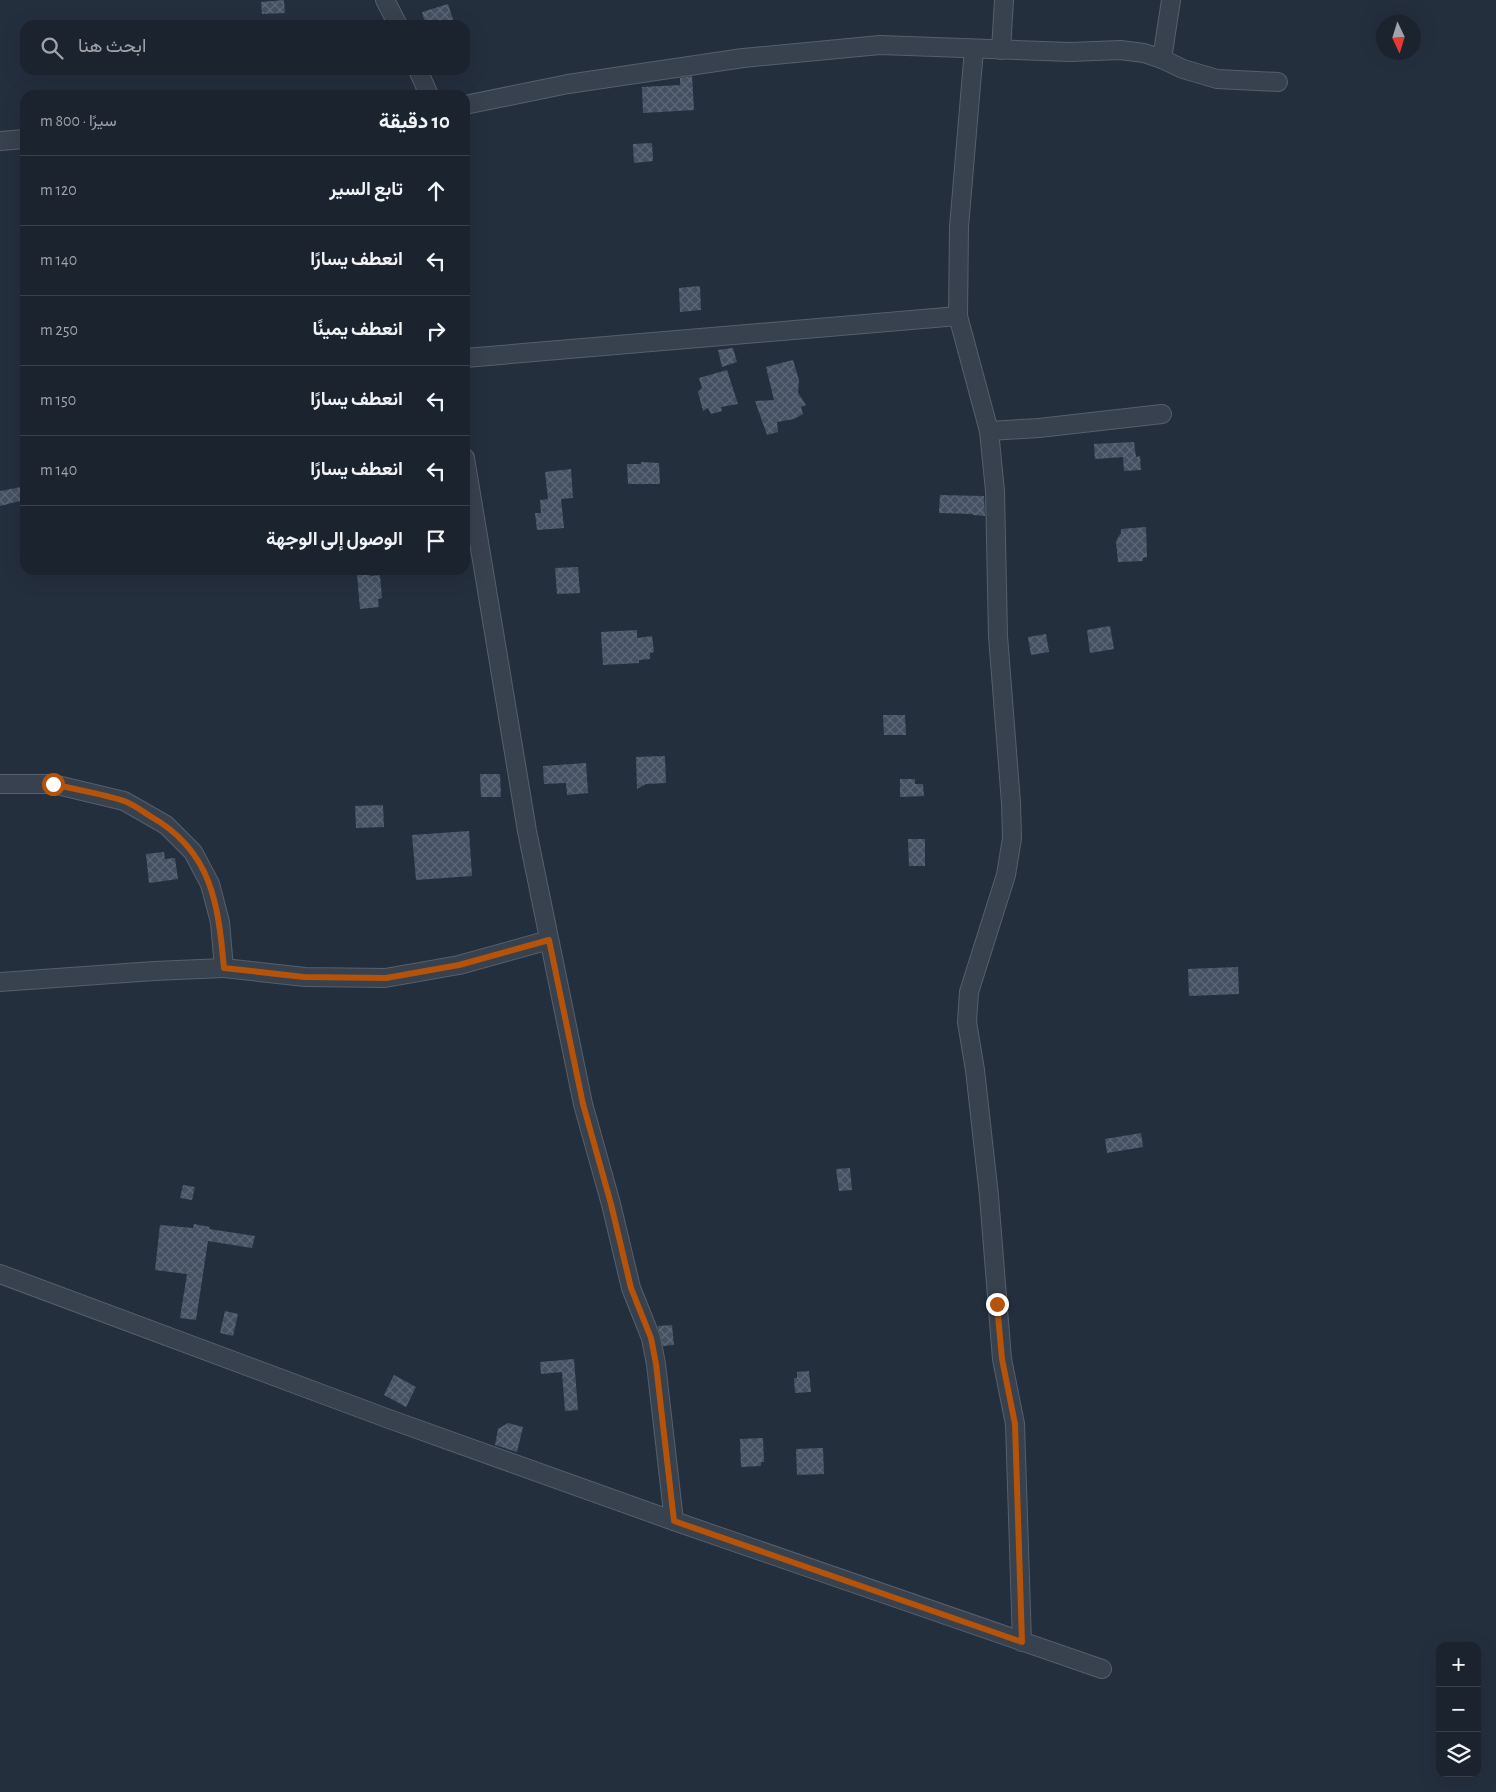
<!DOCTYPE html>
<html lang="ar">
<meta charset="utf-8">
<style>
body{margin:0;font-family:"Alegreya Sans",Vazirmatn,sans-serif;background:#282f3a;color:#f1f3f6;direction:rtl}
.controls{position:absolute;right:15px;bottom:15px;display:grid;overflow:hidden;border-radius:10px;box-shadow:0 5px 20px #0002}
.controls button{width:45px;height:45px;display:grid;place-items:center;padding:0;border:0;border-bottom:1px solid #39404a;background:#1b232e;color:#f1f3f6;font:25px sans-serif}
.compass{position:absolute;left:1376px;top:15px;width:45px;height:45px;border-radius:50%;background:#1b232e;box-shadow:0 5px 20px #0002;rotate:176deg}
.stop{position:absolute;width:15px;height:15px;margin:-11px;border:4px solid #b45309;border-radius:50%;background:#fff}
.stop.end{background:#b45309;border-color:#fff;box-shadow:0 1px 5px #0008}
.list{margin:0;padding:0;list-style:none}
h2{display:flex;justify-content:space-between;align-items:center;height:65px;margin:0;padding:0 20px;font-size:21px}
h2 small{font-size:16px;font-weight:400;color:#a0a4aa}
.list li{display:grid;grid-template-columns:32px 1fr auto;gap:15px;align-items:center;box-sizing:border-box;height:70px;padding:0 20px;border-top:1px solid #39404a}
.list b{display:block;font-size:19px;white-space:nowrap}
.list em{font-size:16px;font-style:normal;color:#a0a4aa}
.icon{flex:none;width:28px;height:28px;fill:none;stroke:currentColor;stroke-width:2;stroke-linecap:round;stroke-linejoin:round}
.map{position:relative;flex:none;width:1496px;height:1792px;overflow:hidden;direction:ltr}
.search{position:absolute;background:#1b232e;box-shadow:0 5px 20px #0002;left:20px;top:20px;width:450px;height:55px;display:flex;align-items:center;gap:12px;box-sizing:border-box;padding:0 18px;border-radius:15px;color:#a0a4aa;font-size:19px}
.panel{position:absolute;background:#1b232e;box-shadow:0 5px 20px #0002;left:20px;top:90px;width:450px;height:485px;border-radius:15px;direction:rtl}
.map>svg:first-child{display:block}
.building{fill:url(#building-cross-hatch)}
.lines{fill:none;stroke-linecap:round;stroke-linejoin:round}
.minor-casing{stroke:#565f6c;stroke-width:20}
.minor{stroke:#38414e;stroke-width:18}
.route{stroke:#b45309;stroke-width:6}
</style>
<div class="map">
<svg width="1496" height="1792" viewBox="0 0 1496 1792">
<defs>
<pattern id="building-cross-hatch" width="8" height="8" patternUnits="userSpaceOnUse" patternTransform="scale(1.25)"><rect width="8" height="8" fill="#455162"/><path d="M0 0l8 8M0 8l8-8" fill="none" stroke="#5d6877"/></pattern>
</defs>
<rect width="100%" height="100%" fill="#242f3e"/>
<!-- building -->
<g class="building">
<path d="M 284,0 L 285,13 L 262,14 L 261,2 Z"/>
<path d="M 448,4 L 455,25 L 426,25 L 422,12 Z"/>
<path d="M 692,76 L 694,110 L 643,113 L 642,87 L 680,85 L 680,78 Z"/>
<path d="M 652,143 L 653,161 L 634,163 L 633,144 Z"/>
<path d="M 700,286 L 701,310 L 680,312 L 679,288 Z"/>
<path d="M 733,348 L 737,362 L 722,367 L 718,350 Z"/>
<path d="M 793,360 L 799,380 L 798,393 L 806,405 L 801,407 L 803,414 L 794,419 L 777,422 L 778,432 L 767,435 L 755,401 L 774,400 L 766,367 Z"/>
<path d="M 727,370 L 738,404 L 721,407 L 722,411 L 711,414 L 708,408 L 703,411 L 698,392 L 702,388 L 699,378 Z"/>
<path d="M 1134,442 L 1136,457 L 1140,456 L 1141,470 L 1124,471 L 1123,457 L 1095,459 L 1094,444 Z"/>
<path d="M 641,462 L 659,463 L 660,484 L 628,484 L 627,464 L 641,464 Z"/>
<path d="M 571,469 L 573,498 L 561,499 L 564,528 L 537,530 L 535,513 L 541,513 L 540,500 L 548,499 L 545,472 Z"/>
<path d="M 21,487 L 24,500 L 0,506 L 0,491 Z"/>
<path d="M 940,495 L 984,496 L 985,516 L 973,515 L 973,514 L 939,513 Z"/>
<path d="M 1146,527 L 1147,557 L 1143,558 L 1143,561 L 1118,562 L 1116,541 L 1121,533 L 1121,529 Z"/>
<path d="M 578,567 L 580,593 L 557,594 L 555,568 Z"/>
<path d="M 370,573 L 370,576 L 380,575 L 382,598 L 378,599 L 379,607 L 360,609 L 357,574 Z"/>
<path d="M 1110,626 L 1114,649 L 1090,653 L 1087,630 Z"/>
<path d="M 637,630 L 637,638 L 652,636 L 654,652 L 650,653 L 650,659 L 639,660 L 639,663 L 603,665 L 601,632 Z"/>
<path d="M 1046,634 L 1049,652 L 1031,655 L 1028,637 Z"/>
<path d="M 883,715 L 905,715 L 906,735 L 884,735 Z"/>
<path d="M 665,756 L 666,783 L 646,784 L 637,789 L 636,757 Z"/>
<path d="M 586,763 L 588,793 L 567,795 L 566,783 L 544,784 L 543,766 Z"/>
<path d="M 480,774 L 500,774 L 501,797 L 481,797 Z"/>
<path d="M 900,779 L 915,779 L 915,784 L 923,784 L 924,796 L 900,797 Z"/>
<path d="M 383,805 L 384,827 L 356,828 L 355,806 Z"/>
<path d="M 469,831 L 472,876 L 416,880 L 412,835 Z"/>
<path d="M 908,839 L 925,839 L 925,866 L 909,866 Z"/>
<path d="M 164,852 L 165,859 L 175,858 L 178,879 L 149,883 L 146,854 Z"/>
<path d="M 1238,967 L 1239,994 L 1189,996 L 1188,969 Z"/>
<path d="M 1141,1133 L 1143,1147 L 1107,1153 L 1105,1139 Z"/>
<path d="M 850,1168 L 852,1190 L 839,1191 L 836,1169 Z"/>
<path d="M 183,1185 L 195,1187 L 192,1200 L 180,1198 Z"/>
<path d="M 194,1224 L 210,1227 L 209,1229 L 255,1236 L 252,1248 L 208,1241 L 196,1320 L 180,1318 L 187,1274 L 155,1270 L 160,1225 L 193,1228 Z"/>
<path d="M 225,1311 L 238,1314 L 233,1336 L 220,1333 Z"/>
<path d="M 672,1325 L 674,1345 L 663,1346 L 658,1326 Z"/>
<path d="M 574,1359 L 578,1410 L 565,1411 L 562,1372 L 541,1374 L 540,1362 Z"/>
<path d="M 809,1371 L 811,1392 L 795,1393 L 794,1378 L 797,1378 L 797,1372 Z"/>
<path d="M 394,1375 L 416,1387 L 406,1407 L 384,1395 Z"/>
<path d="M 508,1423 L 523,1427 L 517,1452 L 495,1445 L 498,1429 Z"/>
<path d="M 763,1438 L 764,1462 L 761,1462 L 761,1466 L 741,1467 L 740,1439 Z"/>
<path d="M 823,1448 L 824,1474 L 797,1475 L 796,1449 Z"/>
</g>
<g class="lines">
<!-- minor casing -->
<g class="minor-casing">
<g id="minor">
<path d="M 385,0 L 398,25"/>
<path d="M 974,49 L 959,227 L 958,316 L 989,431 L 1039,428 L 1162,414"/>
<path d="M 1001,50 L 1004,0"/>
<path d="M 1162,59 L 1171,0"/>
<path d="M 418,70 L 429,95"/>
<path d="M 465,105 L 568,84 L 743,58 L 880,45 L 1070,52 L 1120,50 L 1144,53 L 1162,59 L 1183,69 L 1217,79 L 1278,82"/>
<path d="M 0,141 L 25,139"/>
<path d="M 465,358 L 958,316"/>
<path d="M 989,431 L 995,491 L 998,636 L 1011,803 L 1012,838 L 1006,875 L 969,992 L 967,1022 L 975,1070 L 989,1196 L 1002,1359 L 1015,1424 L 1022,1642"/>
<path d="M 465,458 L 527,831 L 583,1104 L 611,1204 L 631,1288 L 651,1338 L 656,1364 L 674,1521"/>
<path d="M 0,784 L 53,784 L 124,801 L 166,825 L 193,852 L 210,884 L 220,922 L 224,968 L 305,977 L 385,978 L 459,965 L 549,940"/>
<path d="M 0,982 L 154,971 L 224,968"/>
<path d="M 0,1274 L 389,1419 L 674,1521 L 1102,1669"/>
</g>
</g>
<!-- minor -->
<use href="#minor" class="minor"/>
</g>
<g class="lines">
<!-- route -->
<path class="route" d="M 53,784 C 76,790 101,793 124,801 C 133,804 142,811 150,816 C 212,851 218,903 224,968 L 304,977 L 386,978 L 459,965 L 549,940 L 583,1104 L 611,1204 L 631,1288 L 651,1338 L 656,1364 L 674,1521 L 1022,1642 L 1015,1424 L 1002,1359 L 997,1304"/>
</g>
</svg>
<div class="controls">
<button>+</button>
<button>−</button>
<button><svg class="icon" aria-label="layers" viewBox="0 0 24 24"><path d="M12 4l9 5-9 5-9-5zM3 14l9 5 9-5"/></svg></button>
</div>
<svg class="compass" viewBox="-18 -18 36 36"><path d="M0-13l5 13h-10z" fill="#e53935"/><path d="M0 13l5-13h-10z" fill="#a0a4aa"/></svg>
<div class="stop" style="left:53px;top:784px"></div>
<div class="stop end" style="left:997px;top:1304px"></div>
<div class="search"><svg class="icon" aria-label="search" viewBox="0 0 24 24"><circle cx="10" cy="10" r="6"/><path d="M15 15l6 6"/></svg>ابحث هنا</div>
<section class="panel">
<h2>10 دقيقة<small>سيرًا · 800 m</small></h2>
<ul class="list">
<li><svg class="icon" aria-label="ahead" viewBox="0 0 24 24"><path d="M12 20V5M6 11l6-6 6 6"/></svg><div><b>تابع السير</b></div><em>120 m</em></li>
<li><svg class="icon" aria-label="left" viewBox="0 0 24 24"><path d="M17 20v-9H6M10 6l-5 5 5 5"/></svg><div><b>انعطف يسارًا</b></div><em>140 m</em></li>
<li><svg class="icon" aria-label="right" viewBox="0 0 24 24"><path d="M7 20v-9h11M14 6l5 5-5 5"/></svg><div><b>انعطف يمينًا</b></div><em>250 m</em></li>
<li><svg class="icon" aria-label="left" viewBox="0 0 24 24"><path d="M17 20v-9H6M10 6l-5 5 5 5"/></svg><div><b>انعطف يسارًا</b></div><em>150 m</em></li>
<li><svg class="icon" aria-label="left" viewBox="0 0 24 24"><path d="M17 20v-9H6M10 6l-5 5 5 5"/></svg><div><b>انعطف يسارًا</b></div><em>140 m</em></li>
<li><svg class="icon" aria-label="arrive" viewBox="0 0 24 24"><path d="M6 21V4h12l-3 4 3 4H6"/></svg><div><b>الوصول إلى الوجهة</b></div></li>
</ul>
</section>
</div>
